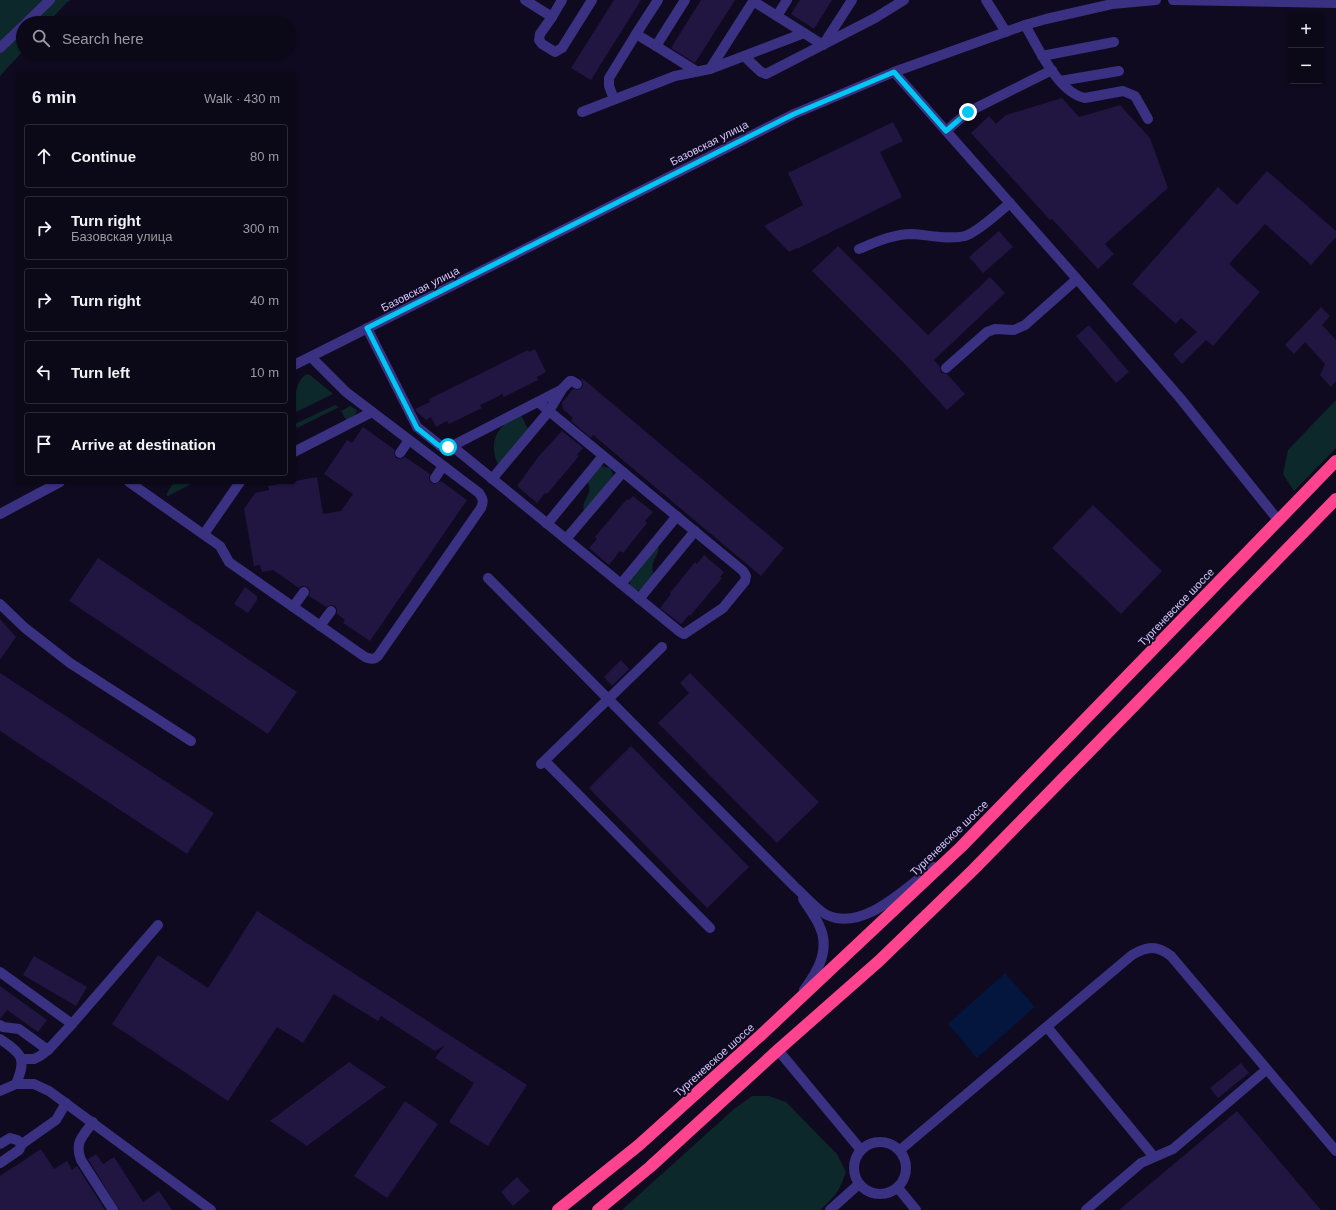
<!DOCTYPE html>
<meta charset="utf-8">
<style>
body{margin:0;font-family:Arial,sans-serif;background:#191624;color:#f1f3f6}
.controls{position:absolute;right:12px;top:12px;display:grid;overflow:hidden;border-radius:4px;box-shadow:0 1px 3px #0004}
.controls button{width:36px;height:36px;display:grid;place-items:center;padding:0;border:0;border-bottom:1px solid #2b2936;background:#0b0817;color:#f1f3f6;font:20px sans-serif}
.stop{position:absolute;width:12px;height:12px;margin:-9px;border:3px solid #00c8f3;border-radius:50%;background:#fff}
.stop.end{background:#00c8f3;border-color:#fff;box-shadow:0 1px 4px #0008}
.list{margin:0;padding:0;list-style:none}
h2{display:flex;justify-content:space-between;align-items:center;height:52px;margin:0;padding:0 16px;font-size:17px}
h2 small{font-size:13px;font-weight:400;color:#9a9aa1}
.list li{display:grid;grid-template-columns:26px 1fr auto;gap:12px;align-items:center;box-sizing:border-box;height:64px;margin:0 8px 8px;padding:0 8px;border:1px solid #2b2936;border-radius:4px}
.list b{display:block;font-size:15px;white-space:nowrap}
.list p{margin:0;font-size:13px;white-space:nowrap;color:#9a9aa1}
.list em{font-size:13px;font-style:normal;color:#9a9aa1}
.icon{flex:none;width:22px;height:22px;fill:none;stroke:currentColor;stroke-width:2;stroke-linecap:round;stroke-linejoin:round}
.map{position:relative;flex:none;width:1336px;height:1210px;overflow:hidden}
.search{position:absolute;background:#0b0817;box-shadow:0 1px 3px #0004;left:16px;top:16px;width:280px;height:44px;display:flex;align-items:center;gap:10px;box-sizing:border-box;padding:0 14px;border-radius:22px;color:#9a9aa1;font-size:15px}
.panel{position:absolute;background:#0b0817;box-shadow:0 1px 3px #0004;left:16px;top:72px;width:280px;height:412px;border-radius:4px}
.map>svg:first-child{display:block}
.green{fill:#0d282a}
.water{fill:#04153e}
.building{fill:#211542}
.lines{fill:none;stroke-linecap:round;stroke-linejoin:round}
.minor{stroke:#3a3183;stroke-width:10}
.highway{stroke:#ff438f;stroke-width:12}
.route{stroke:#00c8f3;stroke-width:5}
.labels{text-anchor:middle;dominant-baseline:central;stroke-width:4;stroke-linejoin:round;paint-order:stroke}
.street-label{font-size:11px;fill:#d3c8ff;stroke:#0f0a1f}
</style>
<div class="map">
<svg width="1336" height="1210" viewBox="0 0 1336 1210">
<rect width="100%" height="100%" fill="#0f0a1f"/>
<!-- green -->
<g class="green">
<path d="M 0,0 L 71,0 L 66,3 L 48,23 L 23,23 L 23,51 L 0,76 Z"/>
<path d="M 307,374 L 310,375 L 333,394 L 294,413 C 294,401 295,380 307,374 Z"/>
<path d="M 1336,400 L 1336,448 L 1294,491 L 1283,474 L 1288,450 Z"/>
<path d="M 335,405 L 339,407 L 297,428 L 295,424 Z"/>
<path d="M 350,406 L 357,410 C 356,416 351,417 346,420 L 341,411 Z"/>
<path d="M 521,415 L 528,429 L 499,466 C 491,452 492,435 504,425 C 509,421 515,418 521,415 Z"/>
<path d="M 601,466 L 610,468 L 613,474 L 612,478 L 584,512 C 580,499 595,495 587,481 Z"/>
<path d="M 179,482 L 195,482 L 168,496 L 166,495 L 172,485 Z"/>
<path d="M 658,546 C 661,557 648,559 654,575 C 648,581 644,591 635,591 L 630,586 L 630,579 Z"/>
<path d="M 752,1096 L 769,1096 L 786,1102 L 837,1154 L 846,1172 C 840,1190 835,1197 820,1210 L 622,1210 L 734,1109 Z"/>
</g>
<!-- water -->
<path class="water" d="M 1005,973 L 1035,1007 L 977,1058 L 948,1024 Z"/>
<!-- building -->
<g class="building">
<path d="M 614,0 L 641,0 L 591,80 L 571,68 Z"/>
<path d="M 701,0 L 735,0 L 695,63 L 671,48 Z"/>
<path d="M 800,0 L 832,0 L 814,29 L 791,14 Z"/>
<path d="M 1062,98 L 1079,117 L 1120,105 L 1150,138 L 1168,188 L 1105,244 L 1114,254 L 1098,269 L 1052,219 L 1050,220 L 971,133 L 989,116 L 996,124 L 1006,115 Z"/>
<path d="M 893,122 L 903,141 L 880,152 L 902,197 L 797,249 L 797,248 L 789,252 L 764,226 L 803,205 L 788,173 Z"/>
<path d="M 1267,171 L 1336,231 L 1336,237 L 1311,265 L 1265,224 L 1229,264 L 1260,292 L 1213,346 L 1206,340 L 1182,364 L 1173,354 L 1197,332 L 1181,318 L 1176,324 L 1132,284 L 1218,187 L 1237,205 Z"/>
<path d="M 999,231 L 1013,247 L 983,273 L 969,257 Z"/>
<path d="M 838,246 L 928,335 L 990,277 L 1005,293 L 934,360 L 940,367 L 941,373 L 947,374 L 965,394 L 947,410 L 901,360 L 812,271 Z"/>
<path d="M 1321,307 L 1330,316 L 1322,325 L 1336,340 L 1336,381 L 1331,387 L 1320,375 L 1325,364 L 1305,342 L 1294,354 L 1285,345 Z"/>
<path d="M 1089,325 L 1129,372 L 1116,383 L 1076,336 Z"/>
<path d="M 535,349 L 546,372 L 537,377 L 538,380 L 504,397 L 502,394 L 491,400 L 480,405 L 482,408 L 449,424 L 447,421 L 436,427 L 431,417 L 426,420 L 417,412 L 415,409 L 430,402 L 429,399 L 528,350 L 529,352 Z"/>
<path d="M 582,378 L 784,548 L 761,576 L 593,435 L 591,438 L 571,421 L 573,418 L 563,409 L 562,403 L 573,389 L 577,390 L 582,388 L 583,384 L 581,379 Z"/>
<path d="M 363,427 L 395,450 L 394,453 L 396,458 L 400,459 L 405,457 L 430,474 L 429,478 L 431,483 L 435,484 L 441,481 L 467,500 L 370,641 L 343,623 L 345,620 L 337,614 L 337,609 L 335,606 L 331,605 L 326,607 L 309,596 L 310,590 L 308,587 L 302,586 L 299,588 L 273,570 L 262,572 L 260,565 L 254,566 L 244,509 L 255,493 L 269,490 L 268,486 L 317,477 L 323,514 L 341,511 L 353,494 L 324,474 L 347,440 L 352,443 Z"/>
<path d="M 562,431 L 583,448 L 577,455 L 579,456 L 547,494 L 545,493 L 537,503 L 517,486 L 539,456 Z"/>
<path d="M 633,496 L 653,512 L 645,521 L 647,523 L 623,553 L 620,551 L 609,565 L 589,548 L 597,539 L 595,537 L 627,499 L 629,500 Z"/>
<path d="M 1093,505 L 1162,571 L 1121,614 L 1052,548 Z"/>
<path d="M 704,555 L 724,572 L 720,577 L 722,578 L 690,616 L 689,615 L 681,624 L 660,608 L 671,594 L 670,593 L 695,562 L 697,564 Z"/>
<path d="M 98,558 L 297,692 L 268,734 L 69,601 Z"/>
<path d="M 245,587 L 257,596 L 257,600 L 248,613 L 234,604 Z"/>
<path d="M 0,619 L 16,637 L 0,660 Z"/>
<path d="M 621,660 L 629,669 L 612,686 L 604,677 Z"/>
<path d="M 0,673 L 214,813 L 187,854 L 0,731 Z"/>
<path d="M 690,673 L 819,802 L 777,843 L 658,723 L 689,693 L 680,683 Z"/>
<path d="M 631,746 L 749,867 L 707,908 L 589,788 Z"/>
<path d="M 257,911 L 527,1085 L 488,1146 L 449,1122 L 474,1083 L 435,1058 L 444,1046 L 435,1051 L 381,1016 L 378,1021 L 334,994 L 303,1043 L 277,1027 L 228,1101 L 112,1024 L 158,955 L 208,988 Z"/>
<path d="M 34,956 L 87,987 L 76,1006 L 23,975 Z"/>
<path d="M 0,986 L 47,1020 L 38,1032 L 7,1010 L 0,1019 Z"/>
<path d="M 349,1062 L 386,1087 L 307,1146 L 270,1121 Z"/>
<path d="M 1241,1063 L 1249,1073 L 1218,1098 L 1210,1088 Z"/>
<path d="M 405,1101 L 438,1124 L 387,1198 L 354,1176 Z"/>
<path d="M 1237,1111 L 1321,1210 L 1119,1210 Z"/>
<path d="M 41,1149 L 54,1169 L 67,1161 L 72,1170 L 77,1166 L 105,1210 L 0,1210 L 0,1176 Z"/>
<path d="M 96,1154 L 103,1164 L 114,1157 L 143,1202 L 159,1191 L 172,1210 L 119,1210 L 88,1159 Z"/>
<path d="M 517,1177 L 530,1191 L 513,1206 L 501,1192 Z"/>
</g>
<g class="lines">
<!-- minor -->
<g class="minor">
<path d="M 525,0 L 552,17 L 562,0"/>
<path d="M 658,0 L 636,34 L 656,46 L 685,0"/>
<path d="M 986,0 L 1006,32"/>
<path d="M 1173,0 L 1336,3"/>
<path d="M 753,1 L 823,45 L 852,0"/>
<path d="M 777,16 L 787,0"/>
<path d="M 552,17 L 540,34 L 539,40 L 542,44 L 555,52 L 562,48 L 592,0"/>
<path d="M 26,23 L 50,0"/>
<path d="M 1025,25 C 1038,47 1058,93 1085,98 L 1123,91 L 1135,96 L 1148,119"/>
<path d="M 656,46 L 696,71"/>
<path d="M 0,48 L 23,26"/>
<path d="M 744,56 L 761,72 L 766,74 L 875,18 L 904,0"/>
<path d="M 1042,56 L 1114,42"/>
<path d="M 710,69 L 754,0"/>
<path d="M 894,72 L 1077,279 L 1180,398 L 1278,520"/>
<path d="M 1060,81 L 1119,71"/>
<path d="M 614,99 L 609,86 L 609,78 L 636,34"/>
<path d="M 582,112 L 675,76 L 710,69 L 804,33"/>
<path d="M 946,131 L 968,112 L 1052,70"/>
<path d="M 859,249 C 876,242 893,234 912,234 C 929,235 948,240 965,236 C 978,232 999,212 1010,203"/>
<path d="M 367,328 L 417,427 L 442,447 L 452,446 L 561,390 L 570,381 L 572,381 L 577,384"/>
<path d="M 294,365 L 794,114 L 894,72 L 1025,25 L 1046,19 L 1112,4 L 1156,0"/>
<path d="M 946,368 L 987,332 L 995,329 L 1014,330 L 1025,325 L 1077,279"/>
<path d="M 452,446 L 680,632 L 684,634 L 723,608 L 745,581 L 746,576 L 743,571 L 538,402"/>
<path d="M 294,452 L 372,412"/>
<path d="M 400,453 L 409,440"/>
<path d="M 435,478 L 443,466"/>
<path d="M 492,479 L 549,411 L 561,391"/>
<path d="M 129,482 L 220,546 L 229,562 L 236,567 L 365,657 C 371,659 374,660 378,656 L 481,508 C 484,501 483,499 479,493 L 346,392 L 311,357"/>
<path d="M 0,514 L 60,482"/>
<path d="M 547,524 L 603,456"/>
<path d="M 204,534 L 240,482"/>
<path d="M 566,539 L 623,472"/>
<path d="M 488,578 L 795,887 C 803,894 818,911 827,915 C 864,932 906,887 934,867"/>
<path d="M 621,584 L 677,516"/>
<path d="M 639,599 L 695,531"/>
<path d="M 0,604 L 25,628 L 70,663 L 191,741"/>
<path d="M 293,607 L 304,592"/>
<path d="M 320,626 L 331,611"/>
<path d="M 545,761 L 710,928"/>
<path d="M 541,764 L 662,647"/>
<path d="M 803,899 C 808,907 815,916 819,925 C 831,949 818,971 804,990"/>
<path d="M 0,972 L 72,1024"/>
<path d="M 0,1025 L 3,1027 L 19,1029 L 48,1050"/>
<path d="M 1047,1027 L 1154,1157"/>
<path d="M 0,1039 C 22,1054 27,1058 16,1084"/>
<path d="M 778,1050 L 861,1150"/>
<path d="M 21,1059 L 34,1059 L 40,1056 L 48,1050 L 72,1024 L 158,925"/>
<path d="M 0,1091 L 16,1084 L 34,1084 L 49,1091 L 211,1210"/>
<path d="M 93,1122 C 83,1136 74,1142 81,1160 L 113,1210"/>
<circle cx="880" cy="1168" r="26"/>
<path d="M 0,1144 L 10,1138 L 17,1140 L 22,1144"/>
<path d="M 900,1150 L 1132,955 C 1147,946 1157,945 1171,956 L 1336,1151"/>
<path d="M 0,1163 L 19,1150 L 22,1144 L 56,1120 L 66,1103"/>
<path d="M 898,1188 L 916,1210"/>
<path d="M 830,1210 L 859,1184"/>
<path d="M 1086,1210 L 1141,1163 L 1173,1149 L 1266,1070"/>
</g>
<!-- highway -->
<g class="highway">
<path d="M 558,1210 L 639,1145 L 761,1035 L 961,847 L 1336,461"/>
<path d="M 598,1210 L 650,1167 L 778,1050 L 879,961 L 973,870 L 1084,757 L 1336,499"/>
</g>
</g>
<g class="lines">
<!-- route -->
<path class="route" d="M 448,447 L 442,447 L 438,445 L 417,428 L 367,328 L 794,114 L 894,72 L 946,131 L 968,112"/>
</g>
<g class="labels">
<!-- street labels -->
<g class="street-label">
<text transform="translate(709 143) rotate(-27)">Базовская улица</text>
<text transform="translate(420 289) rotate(-27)">Базовская улица</text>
<text transform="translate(1176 607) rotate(-46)">Тургеневское шоссе</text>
<text transform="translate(949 838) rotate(-44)">Тургеневское шоссе</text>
<text transform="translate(714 1060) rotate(-42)">Тургеневское шоссе</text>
</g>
</g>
</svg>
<div class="controls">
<button>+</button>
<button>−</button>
</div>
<div class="stop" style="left:448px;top:447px"></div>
<div class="stop end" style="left:968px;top:112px"></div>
<div class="search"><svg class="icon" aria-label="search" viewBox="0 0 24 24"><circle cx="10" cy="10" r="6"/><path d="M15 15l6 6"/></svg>Search here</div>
<section class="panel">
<h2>6 min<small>Walk · 430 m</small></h2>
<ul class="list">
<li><svg class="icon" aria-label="ahead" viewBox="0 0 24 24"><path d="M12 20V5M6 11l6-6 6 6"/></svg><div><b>Continue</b></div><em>80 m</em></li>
<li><svg class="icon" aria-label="right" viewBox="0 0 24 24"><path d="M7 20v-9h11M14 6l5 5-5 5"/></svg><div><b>Turn right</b><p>Базовская улица</p></div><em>300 m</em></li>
<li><svg class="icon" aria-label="right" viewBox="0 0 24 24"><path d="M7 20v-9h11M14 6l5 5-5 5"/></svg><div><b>Turn right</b></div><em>40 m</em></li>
<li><svg class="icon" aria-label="left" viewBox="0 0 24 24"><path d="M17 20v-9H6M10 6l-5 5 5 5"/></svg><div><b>Turn left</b></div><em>10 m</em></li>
<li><svg class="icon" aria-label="arrive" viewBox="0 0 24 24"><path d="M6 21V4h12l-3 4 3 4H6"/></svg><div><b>Arrive at destination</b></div></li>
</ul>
</section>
</div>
